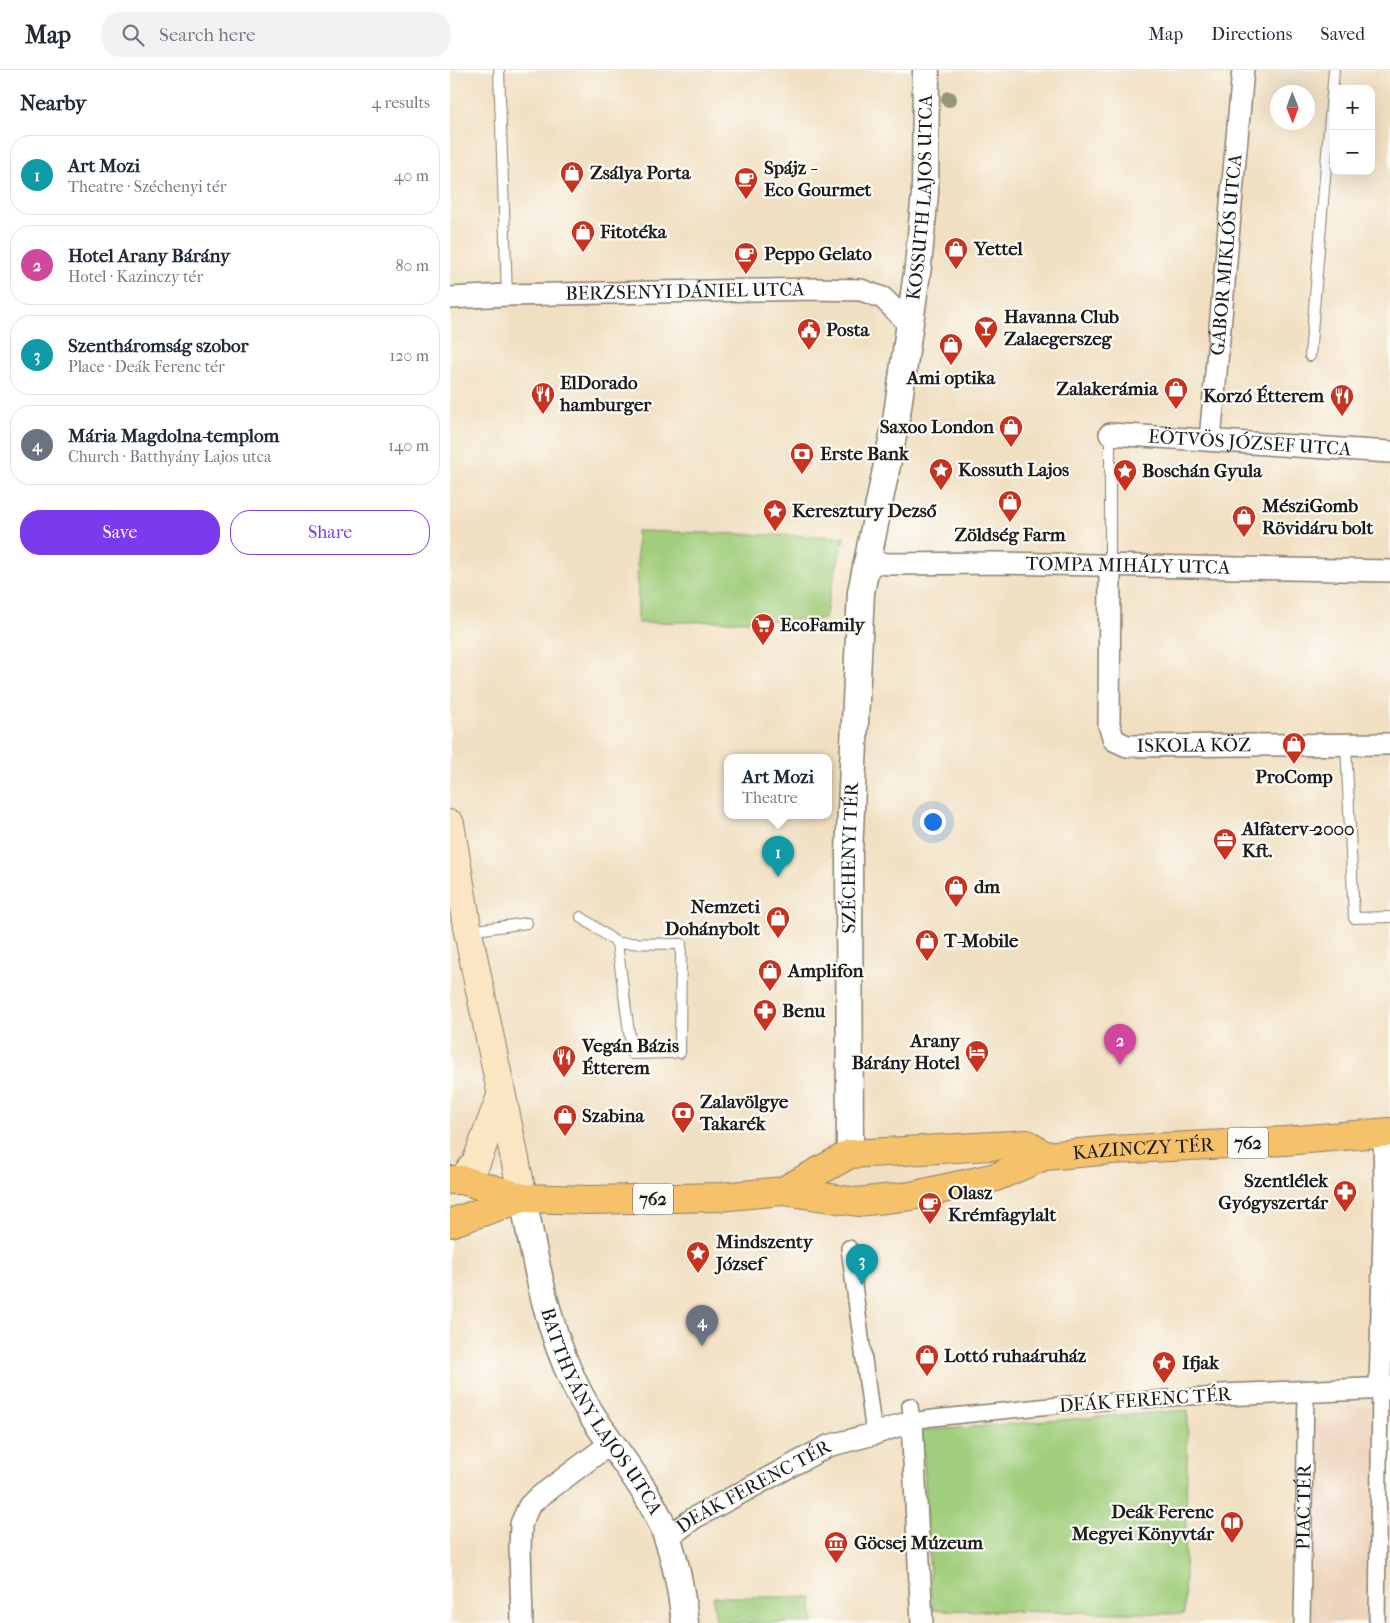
<!DOCTYPE html>
<meta charset="utf-8">
<style>
body{margin:0;font-family:"IM FELL French Canon",serif;background:#f2f2f3;color:#1f2937}
.controls{position:absolute;right:15px;top:15px;display:grid;overflow:hidden;border-radius:10px;box-shadow:0 5px 20px #0002}
.controls button{width:45px;height:45px;display:grid;place-items:center;padding:0;border:0;border-bottom:1px solid #e0e1e3;background:#fff;color:#1f2937;font:25px sans-serif}
.compass{position:absolute;left:820px;top:15px;width:45px;height:45px;border-radius:50%;background:#fff;box-shadow:0 5px 20px #0002;rotate:179deg}
.you{position:absolute;left:482px;top:751px;width:18px;height:18px;margin:-12px;border:4px solid #fff;border-radius:50%;background:#1a73e8;box-shadow:0 0 0 8px #1a73e833}
.badge{display:grid;place-items:center;width:32px;height:32px;border-radius:50%;background:#7c3aed;color:#fff;font-size:16px;font-weight:700}
.pin{position:absolute;translate:-50% -41px;filter:drop-shadow(0 1px 2px #0008)}
.pin::after{content:'';position:absolute;top:26px;width:18px;height:15px;background:inherit;clip-path:polygon(0 0,100% 0,50% 100%)}
.popup{position:absolute;left:274px;top:684px;width:108px;height:65px;box-sizing:border-box;display:grid;place-content:center;border-radius:10px;background:#fff;filter:drop-shadow(0 1px 4px #0005);font-size:16px;white-space:nowrap;color:#747a83}
.popup b{font-size:19px;color:#1f2937}
.popup::after{content:'';position:absolute;left:50%;top:100%;margin-left:-10px;border:10px solid transparent;border-top-color:#fff}
.list{margin:0;padding:0;list-style:none}
h2{display:flex;justify-content:space-between;align-items:center;height:65px;margin:0;padding:0 20px;font-size:21px}
h2 small{font-size:16px;font-weight:400;color:#747a83}
.list li{display:grid;grid-template-columns:32px 1fr auto;gap:15px;align-items:center;box-sizing:border-box;height:80px;margin:0 10px 10px;padding:0 10px;border:1px solid #e0e1e3;border-radius:20px}
.list b{display:block;font-size:19px;white-space:nowrap}
.list p{margin:0;font-size:16px;white-space:nowrap;color:#747a83}
.list em{font-size:16px;font-style:normal;color:#747a83}
.actions{display:flex;gap:10px;padding:15px 20px}
.actions a{flex:1;padding:11px 0;border:1px solid #7c3aed;border-radius:20px;text-align:center;font-size:18px;color:#7c3aed}
.actions .main{background:#7c3aed;color:#fff}
.icon{flex:none;width:28px;height:28px;fill:none;stroke:currentColor;stroke-width:2;stroke-linecap:round;stroke-linejoin:round}
.map{position:relative;flex:none;width:940px;height:1553px;overflow:hidden}
header{display:flex;align-items:center;gap:30px;box-sizing:border-box;height:70px;padding:0 25px;background:#fff;border-bottom:1px solid #e0e1e3}
header strong{font-size:24px}
nav{display:flex;gap:28px;margin-inline-start:auto;font-size:18px}
.search{width:350px;height:45px;background:#f2f2f3;display:flex;align-items:center;gap:12px;box-sizing:border-box;padding:0 18px;border-radius:20px;color:#747a83;font-size:19px}
main{display:flex}
aside{flex:1;background:#fff}
.map>svg:first-child{display:block}
.built{fill:#ecd2b9}
.green{fill:#a0ce7c;stroke:#5e754c}
.lines{fill:none;stroke-linecap:round;stroke-linejoin:round}
.service-casing{stroke:#867e6e;stroke-width:12}
.pedestrian-casing{stroke:#867e6e;stroke-width:18}
.minor-casing{stroke:#867e6e;stroke-width:24}
.tertiary-casing{stroke:#867e6e;stroke-width:29}
.secondary-casing{stroke:#867e6e;stroke-width:30}
.primary-casing{stroke:#867e6e;stroke-width:30}
.service{stroke:#fff;stroke-width:10}
.pedestrian{stroke:#fff;stroke-width:15}
.minor{stroke:#fff;stroke-width:21}
.tertiary{stroke:#fff;stroke-width:26}
.secondary{stroke:#fbe6c4;stroke-width:28}
.primary{stroke:#f5c16b;stroke-width:28}
.tree{fill:#959679}
.labels{text-anchor:middle;dominant-baseline:central;stroke-width:4.5;stroke-linejoin:round;paint-order:stroke}
.shield{fill:#fdfcf7;stroke:#605f5e;stroke-width:1}
.shield-label{font-size:18px;font-weight:bold;fill:#1c1c1c}
.poi-label{font-size:19px;font-weight:bold;fill:#1c1c1c;stroke:#fdfcf7;text-anchor:start}
.street-label{font-size:19px;fill:#1c1c1c;stroke:#fdfcf7}
</style>
<header>
<strong>Map</strong>
<div class="search"><svg class="icon" aria-label="search" viewBox="0 0 24 24"><circle cx="10" cy="10" r="6"/><path d="M15 15l6 6"/></svg>Search here</div>
<nav><a>Map</a><a>Directions</a><a>Saved</a></nav>
</header>
<main>
<aside>
<h2>Nearby<small>4 results</small></h2>
<ul class="list">
<li><span class="badge" style="background:#0f9aa8">1</span><div><b>Art Mozi</b><p>Theatre · Széchenyi tér</p></div><em>40 m</em></li>
<li><span class="badge" style="background:#d1479c">2</span><div><b>Hotel Arany Bárány</b><p>Hotel · Kazinczy tér</p></div><em>80 m</em></li>
<li><span class="badge" style="background:#0f9aa8">3</span><div><b>Szentháromság szobor</b><p>Place · Deák Ferenc tér</p></div><em>120 m</em></li>
<li><span class="badge" style="background:#6b7280">4</span><div><b>Mária Magdolna-templom</b><p>Church · Batthyány Lajos utca</p></div><em>140 m</em></li>
</ul>
<div class="actions"><a class="main">Save</a><a>Share</a></div>
</aside>
<div class="map">
<svg width="940" height="1553" viewBox="0 0 940 1553">
<rect width="100%" height="100%" fill="#fdfcf7"/>
<filter id="ink" filterUnits="userSpaceOnUse"><feTurbulence type="fractalNoise" baseFrequency=".02" numOctaves="2"/><feDisplacementMap in="SourceGraphic" scale="10" xChannelSelector="R" yChannelSelector="G"/><feConvolveMatrix kernelMatrix="1 2 1 2 8 2 1 2 1" color-interpolation-filters="sRGB"/></filter>
<filter id="wash" filterUnits="userSpaceOnUse"><feTurbulence type="fractalNoise" baseFrequency=".0096" numOctaves="4" result="noise"/><feDisplacementMap in="SourceGraphic" scale="20" xChannelSelector="R" yChannelSelector="G"/><feGaussianBlur stdDeviation="1.12" result="paint"/><feColorMatrix in="noise" values="0 0 0 0 0 0 0 0 0 0 0 0 0 0 0 0 0 1.4 0 .05"/><feComposite in="paint" operator="in"/></filter>
<g filter="url(#wash)">
<rect width="100%" height="100%" fill="#f1dfc1"/>
<!-- built -->
<path class="built" d="M 861,1335 L 927,1336 L 923,1553 L 857,1553 Z"/>
<!-- green -->
<g class="green">
<path d="M 187,461 L 394,467 L 379,528 L 375,549 L 188,553 Z"/>
<path d="M 738,1340 L 734,1544 L 482,1540 L 472,1361 Z"/>
<path d="M 263,1527 L 362,1527 L 363,1553 L 266,1553 Z"/>
</g>
</g>
<g filter="url(#ink)">
<g class="lines">
<!-- service casing -->
<g class="service-casing">
<g id="service">
<path d="M 49,0 L 57,225"/>
<path d="M 860,286 L 884,0"/>
<path d="M 660,496 L 660,364"/>
<path d="M 896,674 L 904,848 L 940,847"/>
<path d="M 131,847 L 167,873 L 182,984 L 223,983"/>
<path d="M 19,861 L 77,853"/>
<path d="M 167,873 L 231,874 L 230,983"/>
</g>
</g>
<!-- pedestrian casing -->
<g class="pedestrian-casing">
<g id="pedestrian">
<path d="M 399,1178 L 424,1364"/>
<path d="M 460,1336 L 462,1351 L 483,1348 L 620,1334 L 771,1325"/>
<path id="s1" d="M 852,1553 L 856,1321"/>
<path d="M 927,1553 L 930,1318"/>
</g>
</g>
<!-- minor casing -->
<g class="minor-casing">
<g id="minor">
<path id="s2" d="M 0,228 L 57,225 L 364,219 L 411,220 L 433,228 L 459,254"/>
<path id="s3" d="M 660,364 L 940,382"/>
<path id="s4" d="M 760,370 L 793,0"/>
<path id="s5" d="M 417,492 L 440,494 L 545,493 L 940,501"/>
<path id="s6" d="M 660,496 L 659,655 L 664,670 L 677,676 L 940,674"/>
<path d="M 930,1318 L 935,1121 L 934,1062"/>
<path d="M 771,1325 L 940,1318"/>
<path id="s7" d="M 217,1468 L 244,1448 L 378,1376 L 424,1364 L 462,1351 L 472,1553"/>
<path d="M 72,1553 L 70,1478 L 71,1454 L 79,1436 L 85,1430 L 161,1373"/>
</g>
</g>
<!-- tertiary casing -->
<g class="tertiary-casing">
<g id="tertiary">
<path id="s8" d="M 400,1084 L 399,783 L 411,522 L 446,351 L 468,196 L 475,123 L 476,0"/>
<path id="s9" d="M 73,1128 C 86,1193 96,1255 125,1315 C 148,1363 187,1401 210,1450 C 225,1482 231,1518 235,1553"/>
</g>
</g>
<!-- secondary casing -->
<g class="secondary-casing">
<g id="secondary">
<path d="M 0,754 L 18,862 L 73,1128"/>
<path d="M 12,1110 L 26,1093 L 51,1026"/>
</g>
</g>
<!-- primary casing -->
<g class="primary-casing">
<g id="primary">
<path id="s10" d="M 0,1110 L 12,1110 L 73,1128 L 141,1130 L 269,1127 L 333,1121 L 408,1132 L 461,1126 L 546,1107 L 595,1086 L 662,1080 L 835,1071 L 940,1062"/>
<path d="M 333,1121 L 400,1084 L 577,1074 L 595,1086"/>
<path d="M 0,1153 L 73,1128"/>
</g>
</g>
<!-- service -->
<use href="#service" class="service"/>
<!-- pedestrian -->
<use href="#pedestrian" class="pedestrian"/>
<!-- minor -->
<use href="#minor" class="minor"/>
<!-- tertiary -->
<use href="#tertiary" class="tertiary"/>
<!-- secondary -->
<use href="#secondary" class="secondary"/>
<!-- primary -->
<use href="#primary" class="primary"/>
</g>
<!-- trees -->
<circle class="tree" cx="499" cy="29" r="8"/>
</g>
<!-- icons -->
<defs>
<g id="shop-pin" transform="scale(1.25)"><path d="M0 17L-7.5 6A9.5 9.5 0 1 1 7.5 6Z" fill="#c8321e" stroke="#fdfcf7"/><path d="M-5-2.5h2.3a2.7 3.5 0 0 1 5.4 0H5L5.5 6h-11ZM-1.5-2.5h3a1.5 2.3 0 0 0-3 0Z" fill="#fff"/></g>
<g id="cafe-pin" transform="scale(1.25)"><path d="M0 17L-7.5 6A9.5 9.5 0 1 1 7.5 6Z" fill="#c8321e" stroke="#fdfcf7"/><path d="M-5.5-4.5H6V0H3Q3 3.5 0 3.5H-2.5Q-5.5 3.5-5.5 0ZM3-3.2v2h1.7v-2ZM-6 4.5H4V6H-6Z" fill="#fff"/></g>
<g id="bar-pin" transform="scale(1.25)"><path d="M0 17L-7.5 6A9.5 9.5 0 1 1 7.5 6Z" fill="#c8321e" stroke="#fdfcf7"/><path d="M-6-5H6L.8 .8V4.5H3.5V6h-7V4.5H-.8V.8Z" fill="#fff"/></g>
<g id="civic-pin" transform="scale(1.25)"><path d="M0 17L-7.5 6A9.5 9.5 0 1 1 7.5 6Z" fill="#c8321e" stroke="#fdfcf7"/><path d="M-.6-6.5H3V-4.5H.6V-3L4-1V1h2V6H-6V1h2V-1L-.6-3ZM-1.2 2.5V6h2.4V2.5Z" fill="#fff"/></g>
<g id="restaurant-pin" transform="scale(1.25)"><path d="M0 17L-7.5 6A9.5 9.5 0 1 1 7.5 6Z" fill="#c8321e" stroke="#fdfcf7"/><path d="M-5-6h1v4h1v-4h1v4h1v-4h1v5L-1.5 .5V6h-2V.5L-5-1ZM5-6V6H3V1.5H1.5Q1.5-4 5-6Z" fill="#fff"/></g>
<g id="bank-pin" transform="scale(1.25)"><path d="M0 17L-7.5 6A9.5 9.5 0 1 1 7.5 6Z" fill="#c8321e" stroke="#fdfcf7"/><path d="M-6-4H6V4H-6ZM0-2.3a2.3 2.3 0 1 0 0 4.6a2.3 2.3 0 1 0 0-4.6Z" fill="#fff"/></g>
<g id="sight-pin" transform="scale(1.25)"><path d="M0 17L-7.5 6A9.5 9.5 0 1 1 7.5 6Z" fill="#c8321e" stroke="#fdfcf7"/><path d="M0-6L1.8-2.2L6-1.7L2.9 1.2L3.7 5.4L0 3.3L-3.7 5.4L-2.9 1.2L-6-1.7L-1.8-2.2Z" fill="#fff"/></g>
<g id="supermarket-pin" transform="scale(1.25)"><path d="M0 17L-7.5 6A9.5 9.5 0 1 1 7.5 6Z" fill="#c8321e" stroke="#fdfcf7"/><path d="M-6-5.5h2.5l.6 2H6L4.5 2H-2.5L-4.4-4H-6ZM-1.5 3.2a1.3 1.3 0 1 0 .1 0ZM3 3.2a1.3 1.3 0 1 0 .1 0Z" fill="#fff"/></g>
<g id="office-pin" transform="scale(1.25)"><path d="M0 17L-7.5 6A9.5 9.5 0 1 1 7.5 6Z" fill="#c8321e" stroke="#fdfcf7"/><path d="M-6-3h4V-5.5h4V-3h4V5H-6ZM-1-4.5V-3h2v-1.5ZM-6 0V1H6V0Z" fill="#fff"/></g>
<g id="pharmacy-pin" transform="scale(1.25)"><path d="M0 17L-7.5 6A9.5 9.5 0 1 1 7.5 6Z" fill="#c8321e" stroke="#fdfcf7"/><path d="M-2-6h4v4h4v4h-4v4h-4v-4h-4v-4h4Z" fill="#fff"/></g>
<g id="hotel-pin" transform="scale(1.25)"><path d="M0 17L-7.5 6A9.5 9.5 0 1 1 7.5 6Z" fill="#c8321e" stroke="#fdfcf7"/><path d="M-6-4.5h1.5V1H6V5H4.5V3h-9V5H-6ZM-4 0a1.8 1.8 0 1 1 3.6 0ZM.5 0V-2.5h3Q6-2.5 6 0Z" fill="#fff"/></g>
<g id="library-pin" transform="scale(1.25)"><path d="M0 17L-7.5 6A9.5 9.5 0 1 1 7.5 6Z" fill="#c8321e" stroke="#fdfcf7"/><path d="M-6-4Q-3-5.5-.7-3.5V5Q-3 3-6 4ZM6-4Q3-5.5 .7-3.5V5Q3 3 6 4Z" fill="#fff"/></g>
<g id="museum-pin" transform="scale(1.25)"><path d="M0 17L-7.5 6A9.5 9.5 0 1 1 7.5 6Z" fill="#c8321e" stroke="#fdfcf7"/><path d="M0-6L6-3V-2H-6V-3ZM-5-1h2V3h-2ZM-1-1h2V3h-2ZM3-1h2V3H3ZM-6 4H6V6H-6Z" fill="#fff"/></g>
</defs>
<g fill-rule="evenodd">
<use href="#shop-pin" x="122" y="103"/>
<use href="#cafe-pin" x="296" y="109"/>
<use href="#shop-pin" x="133" y="162"/>
<use href="#shop-pin" x="506" y="179"/>
<use href="#cafe-pin" x="296" y="184"/>
<use href="#bar-pin" x="536" y="258"/>
<use href="#civic-pin" x="359" y="260"/>
<use href="#shop-pin" x="501" y="275"/>
<use href="#shop-pin" x="726" y="319"/>
<use href="#restaurant-pin" x="93" y="324"/>
<use href="#restaurant-pin" x="892" y="326"/>
<use href="#shop-pin" x="561" y="357"/>
<use href="#bank-pin" x="352" y="384"/>
<use href="#sight-pin" x="491" y="400"/>
<use href="#sight-pin" x="675" y="401"/>
<use href="#shop-pin" x="560" y="432"/>
<use href="#sight-pin" x="325" y="441"/>
<use href="#shop-pin" x="794" y="447"/>
<use href="#supermarket-pin" x="313" y="555"/>
<use href="#shop-pin" x="844" y="674"/>
<use href="#office-pin" x="775" y="770"/>
<use href="#shop-pin" x="506" y="817"/>
<use href="#shop-pin" x="328" y="848"/>
<use href="#shop-pin" x="477" y="871"/>
<use href="#shop-pin" x="320" y="901"/>
<use href="#pharmacy-pin" x="315" y="941"/>
<use href="#hotel-pin" x="527" y="982"/>
<use href="#restaurant-pin" x="114" y="987"/>
<use href="#bank-pin" x="233" y="1043"/>
<use href="#shop-pin" x="115" y="1046"/>
<use href="#pharmacy-pin" x="895" y="1122"/>
<use href="#cafe-pin" x="480" y="1134"/>
<use href="#sight-pin" x="248" y="1183"/>
<use href="#shop-pin" x="477" y="1286"/>
<use href="#sight-pin" x="714" y="1293"/>
<use href="#library-pin" x="782" y="1453"/>
<use href="#museum-pin" x="386" y="1473"/>
</g>
<g class="labels">
<!-- shield labels -->
<g class="shield">
<rect x="778" y="1057.5" width="40" height="31" rx="4"/>
<rect x="183" y="1113.5" width="40" height="31" rx="4"/>
</g>
<g class="shield-label">
<text x="798" y="1073">762</text>
<text x="203" y="1129">762</text>
</g>
<!-- poi labels -->
<g class="poi-label">
<text x="314" y="98">Spájz -<tspan x="314" dy="22">Eco Gourmet</tspan></text>
<text x="140" y="103">Zsálya Porta</text>
<text x="150" y="162">Fitotéka</text>
<text x="524" y="179">Yettel</text>
<text x="314" y="184">Peppo Gelato</text>
<text x="554" y="247">Havanna Club<tspan x="554" dy="22">Zalaegerszeg</tspan></text>
<text x="376" y="260">Posta</text>
<text x="501" y="308" text-anchor="middle">Ami optika</text>
<text x="110" y="313">ElDorado<tspan x="110" dy="22">hamburger</tspan></text>
<text x="708" y="319" text-anchor="end">Zalakerámia</text>
<text x="874" y="326" text-anchor="end">Korzó Étterem</text>
<text x="544" y="357" text-anchor="end">Saxoo London</text>
<text x="370" y="384">Erste Bank</text>
<text x="508" y="400">Kossuth Lajos</text>
<text x="692" y="401">Boschán Gyula</text>
<text x="812" y="436">MésziGomb<tspan x="812" dy="22">Rövidáru bolt</tspan></text>
<text x="342" y="441">Keresztury Dezső</text>
<text x="560" y="465" text-anchor="middle">Zöldség Farm</text>
<text x="330" y="555">EcoFamily</text>
<text x="844" y="707" text-anchor="middle">ProComp</text>
<text x="792" y="759">Alfaterv-2000<tspan x="792" dy="22">Kft.</tspan></text>
<text x="524" y="817">dm</text>
<text x="310" y="837" text-anchor="end">Nemzeti<tspan x="310" dy="22">Dohánybolt</tspan></text>
<text x="494" y="871">T-Mobile</text>
<text x="338" y="901">Amplifon</text>
<text x="332" y="941">Benu</text>
<text x="510" y="971" text-anchor="end">Arany<tspan x="510" dy="22">Bárány Hotel</tspan></text>
<text x="132" y="976">Vegán Bázis<tspan x="132" dy="22">Étterem</tspan></text>
<text x="250" y="1032">Zalavölgye<tspan x="250" dy="22">Takarék</tspan></text>
<text x="132" y="1046">Szabina</text>
<text x="878" y="1111" text-anchor="end">Szentlélek<tspan x="878" dy="22">Gyógyszertár</tspan></text>
<text x="498" y="1123">Olasz<tspan x="498" dy="22">Krémfagylalt</tspan></text>
<text x="266" y="1172">Mindszenty<tspan x="266" dy="22">József</tspan></text>
<text x="494" y="1286">Lottó ruhaáruház</text>
<text x="732" y="1293">Ifjak</text>
<text x="764" y="1442" text-anchor="end">Deák Ferenc<tspan x="764" dy="22">Megyei Könyvtár</tspan></text>
<text x="404" y="1473">Göcsej Múzeum</text>
</g>
<!-- street labels -->
<g class="street-label">
<text stroke="none"><textPath href="#s8" startOffset="962">KOSSUTH LAJOS UTCA</textPath></text>
<text stroke="none"><textPath href="#s4" startOffset="186">GÁBOR MIKLÓS UTCA</textPath></text>
<text stroke="none"><textPath href="#s2" startOffset="235">BERZSENYI DÁNIEL UTCA</textPath></text>
<text stroke="none"><textPath href="#s3" startOffset="140">EÖTVÖS JÓZSEF UTCA</textPath></text>
<text stroke="none"><textPath href="#s5" startOffset="261">TOMPA MIHÁLY UTCA</textPath></text>
<text stroke="none"><textPath href="#s6" startOffset="256">ISKOLA KÖZ</textPath></text>
<text stroke="none"><textPath href="#s8" startOffset="296">SZÉCHENYI TÉR</textPath></text>
<text stroke="none"><textPath href="#s10" startOffset="704">KAZINCZY TÉR</textPath></text>
<text transform="translate(695 1330) rotate(-4)">DEÁK FERENC TÉR</text>
<text stroke="none"><textPath href="#s9" startOffset="230">BATTHYÁNY LAJOS UTCA</textPath></text>
<text stroke="none"><textPath href="#s7" startOffset="101">DEÁK FERENC TÉR</textPath></text>
<text stroke="none"><textPath href="#s1" startOffset="116">PIAC TÉR</textPath></text>
</g>
</g>
</svg>
<div class="controls">
<button>+</button>
<button>−</button>
</div>
<svg class="compass" viewBox="-18 -18 36 36"><path d="M0-13l5 13h-10z" fill="#e53935"/><path d="M0 13l5-13h-10z" fill="#747a83"/></svg>
<div class="you"></div>
<div class="pin badge" style="left:328px;top:807px;background:#0f9aa8">1</div>
<div class="popup"><b>Art Mozi</b>Theatre</div>
<div class="pin badge" style="left:670px;top:995px;background:#d1479c">2</div>
<div class="pin badge" style="left:412px;top:1215px;background:#0f9aa8">3</div>
<div class="pin badge" style="left:252px;top:1276px;background:#6b7280">4</div>
</div>
</main>
